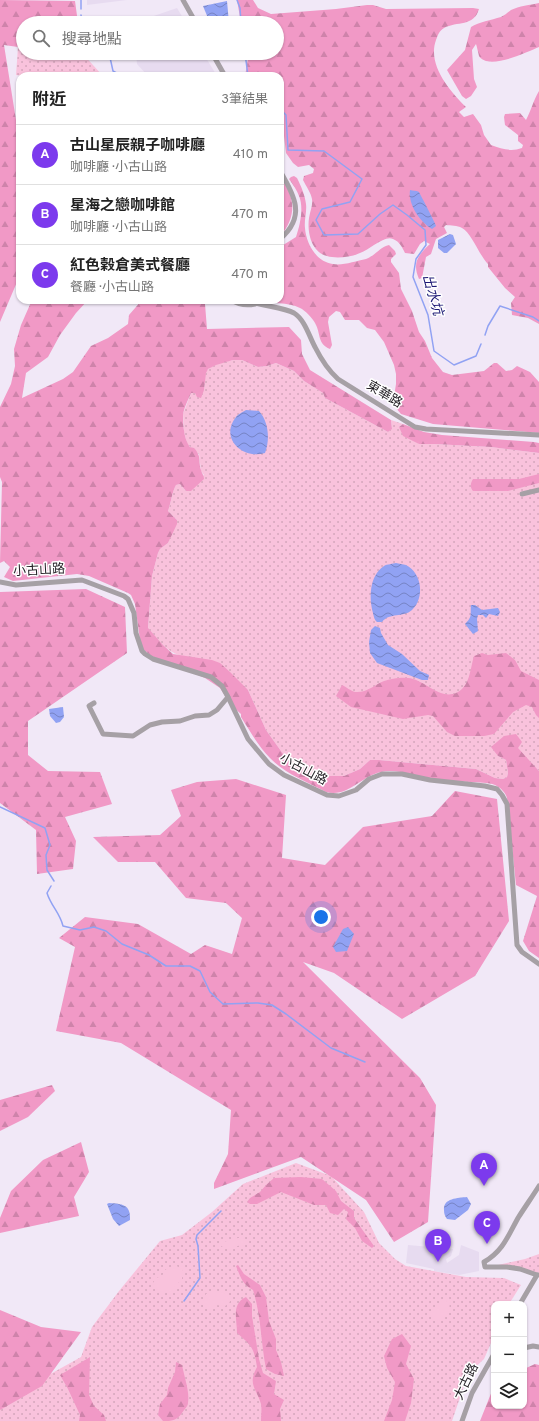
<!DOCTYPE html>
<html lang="zh-TW">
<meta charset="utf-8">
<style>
body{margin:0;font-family:Overpass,"Noto Sans TC",sans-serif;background:#f2f2f2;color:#222}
.controls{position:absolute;right:12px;bottom:12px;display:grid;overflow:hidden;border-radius:8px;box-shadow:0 1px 3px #0004}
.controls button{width:36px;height:36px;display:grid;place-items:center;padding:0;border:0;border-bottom:1px solid #e0e0e0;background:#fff;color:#222;font:20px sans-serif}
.you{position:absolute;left:321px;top:917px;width:14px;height:14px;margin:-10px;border:3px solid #fff;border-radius:50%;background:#1a73e8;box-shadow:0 0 0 6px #1a73e833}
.badge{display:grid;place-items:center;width:26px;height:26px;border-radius:50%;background:#7c3aed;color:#fff;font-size:13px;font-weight:700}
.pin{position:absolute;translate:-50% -33px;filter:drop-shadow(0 1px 2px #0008)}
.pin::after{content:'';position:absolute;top:21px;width:14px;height:12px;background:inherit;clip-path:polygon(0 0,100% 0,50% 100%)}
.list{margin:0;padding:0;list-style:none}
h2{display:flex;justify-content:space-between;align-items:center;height:52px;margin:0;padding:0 16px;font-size:17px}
h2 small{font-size:13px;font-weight:400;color:#767676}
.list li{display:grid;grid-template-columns:26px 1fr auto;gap:12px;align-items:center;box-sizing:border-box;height:60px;padding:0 16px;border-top:1px solid #e0e0e0}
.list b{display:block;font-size:15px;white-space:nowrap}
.list p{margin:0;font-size:13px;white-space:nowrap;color:#767676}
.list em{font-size:13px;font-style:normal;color:#767676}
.icon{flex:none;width:22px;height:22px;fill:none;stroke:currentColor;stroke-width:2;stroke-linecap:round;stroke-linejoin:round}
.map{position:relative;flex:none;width:539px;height:1421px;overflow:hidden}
.search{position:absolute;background:#fff;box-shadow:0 1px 3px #0004;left:16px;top:16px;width:268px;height:44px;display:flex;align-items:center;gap:10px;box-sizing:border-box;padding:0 14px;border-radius:22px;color:#767676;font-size:15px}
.panel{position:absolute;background:#fff;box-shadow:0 1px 3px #0004;left:16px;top:72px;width:268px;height:232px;border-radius:12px}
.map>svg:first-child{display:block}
.built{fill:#e7dbf0}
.green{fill:url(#green-dots)}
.forest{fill:url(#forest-firs)}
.pitch{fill:#f9c2dc}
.water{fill:url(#water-waves)}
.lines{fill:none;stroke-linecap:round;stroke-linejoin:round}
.stream{stroke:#91a2f3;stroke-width:1.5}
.street{stroke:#a6a0a5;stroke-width:5}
.labels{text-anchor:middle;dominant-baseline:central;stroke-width:3;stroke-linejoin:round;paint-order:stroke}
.street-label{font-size:13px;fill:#211d23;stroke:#fff}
.water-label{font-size:14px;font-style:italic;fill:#1c1975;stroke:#fff}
</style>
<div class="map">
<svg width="539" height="1421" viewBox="0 0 539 1421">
<defs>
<pattern id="green-dots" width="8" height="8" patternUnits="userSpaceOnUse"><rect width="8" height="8" fill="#f9c2dc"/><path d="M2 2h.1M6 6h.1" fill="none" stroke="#d5a6bc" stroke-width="1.8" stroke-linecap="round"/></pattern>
<pattern id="forest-firs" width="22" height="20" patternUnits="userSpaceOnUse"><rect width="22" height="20" fill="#f199c6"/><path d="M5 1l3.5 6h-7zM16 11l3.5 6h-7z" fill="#ce83aa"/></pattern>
<pattern id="water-waves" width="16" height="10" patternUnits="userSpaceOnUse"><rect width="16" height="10" fill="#91a2f3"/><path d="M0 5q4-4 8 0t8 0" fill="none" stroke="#7683c4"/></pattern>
</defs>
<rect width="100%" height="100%" fill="#f1e8f7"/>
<!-- built -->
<g class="built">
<path d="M 87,0 L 127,0 L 87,5 Z"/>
<path d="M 177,8 L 186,23 L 138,23 L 139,21 Z"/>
<path d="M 136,53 L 203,53 L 217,76 L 148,76 L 137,64 Z"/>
<path d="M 408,1245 L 453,1249 L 451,1256 L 446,1259 L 447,1263 L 459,1255 L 461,1245 L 479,1252 L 479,1271 L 459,1275 L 434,1271 L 434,1269 L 406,1263 Z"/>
</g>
<!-- green -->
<g class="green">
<path d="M 23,45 L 23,53 L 82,53 L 103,76 L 23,76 L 16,75 L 18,47 Z"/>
<path d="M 233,360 L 242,360 L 258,367 L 267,366 L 276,363 L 294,371 L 304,381 L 323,393 L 325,398 L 388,432 L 392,428 L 391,420 L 403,424 L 399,427 L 419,444 L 434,444 L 491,447 L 539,453 L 539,771 L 517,748 L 498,756 L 506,760 L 508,773 L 507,777 L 503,779 L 495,778 L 476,769 L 379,760 L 370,760 L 360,769 L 344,776 L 324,776 L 315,775 L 296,766 L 286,758 L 266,730 L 248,690 L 182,656 C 167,652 158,640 148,629 L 152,576 L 158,553 L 160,549 L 168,543 L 177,520 L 168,511 C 171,503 172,492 176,485 L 180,484 L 186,491 L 204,475 L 201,471 L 199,454 L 187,444 L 184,432 L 183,414 L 191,393 L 204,390 C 205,385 204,379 205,374 C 208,364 225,362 233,360 Z"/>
<path d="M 296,1163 L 331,1176 L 364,1212 L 379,1243 L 395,1259 L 406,1266 L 466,1277 L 504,1278 L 521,1285 L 509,1304 L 494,1304 L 494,1336 L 484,1359 L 468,1374 L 452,1421 L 0,1421 L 0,1402 L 81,1357 L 92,1327 L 119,1291 L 160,1241 L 182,1235 L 212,1212 L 243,1184 Z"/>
<path d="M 539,1254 L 539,1273 L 498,1265 L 525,1259 Z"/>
</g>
<!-- forest -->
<g class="forest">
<path d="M 0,0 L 75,1 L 78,23 L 23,23 L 23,45 L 18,47 L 4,45 L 20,145 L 20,275 L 0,322 Z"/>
<path d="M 237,0 L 253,0 L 258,8 L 271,14 L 336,9 L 367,5 L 373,5 L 386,9 L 473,8 L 479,9 C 474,27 457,21 444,28 C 439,31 438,35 436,40 C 427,65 450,91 466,107 L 459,112 L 464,117 L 473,114 L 481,125 L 484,135 L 491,145 C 502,149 511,152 522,148 L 523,145 L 518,141 L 518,135 L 505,125 L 504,117 L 505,114 L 520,113 L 526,120 C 531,111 533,101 539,91 L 539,324 L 528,318 L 512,315 L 511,303 L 515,297 L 505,288 L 488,267 L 488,264 C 479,255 471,232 462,228 C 457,225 451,226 446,225 L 444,227 L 447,233 L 436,239 L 431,254 L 426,257 L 422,278 L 419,279 C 412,263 418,255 430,244 L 424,241 L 420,244 L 414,254 L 405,253 C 402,247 400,242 393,239 C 384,235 370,250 360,253 C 352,257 336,259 327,256 C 311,252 307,232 309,218 C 310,211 313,206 312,199 C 311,193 306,186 303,180 L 304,176 L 313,173 L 314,169 L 309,165 L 298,167 L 293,163 L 286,153 L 284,136 L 280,122 L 280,76 L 245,76 L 249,53 L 277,53 L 277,23 L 241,23 Z"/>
<path d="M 539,3 L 539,47 C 527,52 488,71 479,56 C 478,52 477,47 476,44 L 472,50 L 474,79 L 477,87 L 471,96 L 466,99 L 462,96 L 447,70 L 465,50 L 471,27 C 479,22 491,20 501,17 C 505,15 507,13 511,10 C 519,6 530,5 539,3 Z"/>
<path d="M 294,176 L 297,178 C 301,186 305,195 306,204 C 307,212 304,220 305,228 C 306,243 316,262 333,264 C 342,266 356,261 366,259 C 375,256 380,247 389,245 L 395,251 L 396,254 L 391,259 L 391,262 L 399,273 L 401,289 L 412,311 L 419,332 L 425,341 L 432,358 L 443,372 L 452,375 L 484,371 L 494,363 L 497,363 L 506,371 L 512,370 L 517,366 L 530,372 L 539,382 L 539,433 L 433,424 L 401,414 L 395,407 L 393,403 L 396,384 L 396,374 L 394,365 L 384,342 L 375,330 L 367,328 L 359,320 L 345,320 L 340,312 L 336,311 L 329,317 L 328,322 L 332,345 L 330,349 C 317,344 321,333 315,323 C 313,319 305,310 300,308 C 288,302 271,303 257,302 L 254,300 L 280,300 L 280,247 L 296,237 C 300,225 304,208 299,196 C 297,190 293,185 289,179 L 291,177 Z"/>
<path d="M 280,177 C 296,198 297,216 280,237 L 280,213 L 284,205 L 280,194 Z"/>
<path d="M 32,300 L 88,300 L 76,313 L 60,335 L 48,357 L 26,373 L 22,398 L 63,379 L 73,372 L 91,346 L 108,338 L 128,324 L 129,315 L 142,300 L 212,300 L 205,304 L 207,329 L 289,327 L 301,340 L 302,354 L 310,370 L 391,420 L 392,429 L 388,432 L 325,398 L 323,393 L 304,381 L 294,371 L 276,363 L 267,366 L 258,367 L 242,360 L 233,360 L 216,365 L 208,369 L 206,373 L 204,390 L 201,398 L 197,397 L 195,393 L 191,393 C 188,400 184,408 183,415 C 183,425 184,440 190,447 L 194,448 C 202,457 198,460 201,470 C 202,474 204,475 204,479 L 191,491 L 186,491 L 180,484 L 176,485 C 172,492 171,503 168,511 L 177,520 L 177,524 L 168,543 L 160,549 L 158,553 L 152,576 L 148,628 L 163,645 L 173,654 L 212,660 L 220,663 L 230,672 L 248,690 L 266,730 L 286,758 L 296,766 L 315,775 L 324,776 L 344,776 L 360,769 L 370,760 L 379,760 L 476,769 L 495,778 L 503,779 L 507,777 L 508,773 L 506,760 L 498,756 L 491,747 L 504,736 L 516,734 L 522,742 L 518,748 L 539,771 L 539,958 L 529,951 L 523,941 L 537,896 L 516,885 L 507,798 C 505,792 501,788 495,785 C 488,782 479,783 471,782 C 458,781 445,781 432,779 C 415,777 397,768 381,772 C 361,776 348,798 326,792 C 307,782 284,773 270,758 C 258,746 250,731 241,717 L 241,714 L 231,705 L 220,688 L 205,678 L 151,656 L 143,649 L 140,640 L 135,604 L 131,595 L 128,593 L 89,576 L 77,574 L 13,581 L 4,577 L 10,567 L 4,561 L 0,563 L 2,482 L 0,477 L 0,407 L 11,384 L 15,366 L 14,349 L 21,325 Z"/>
<path d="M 403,424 L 424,432 L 442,435 L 534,442 L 539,443 L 539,453 L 491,447 L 434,444 L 419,444 L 403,436 L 399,427 Z"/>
<path d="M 539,474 L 539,483 L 508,491 L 473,491 C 470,487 470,484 473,479 L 519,479 Z"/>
<path d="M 86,589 L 125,607 L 127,653 L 28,721 L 28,755 L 48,771 L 100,772 L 112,804 L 65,817 L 76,841 L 73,869 L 37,874 L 36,830 L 0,803 L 0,592 Z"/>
<path d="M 482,653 L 488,655 L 506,653 L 515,660 L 521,671 L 539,680 L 539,718 L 536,715 L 532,707 L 526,705 L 513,712 L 494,734 L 484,736 L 455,736 L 447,732 L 433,716 L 428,715 L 403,719 L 351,707 L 336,696 L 342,685 C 346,687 351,691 355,692 C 367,693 374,685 384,681 C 390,679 401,677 408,678 C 424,679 439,700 456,693 C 470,687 470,669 474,656 Z"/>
<path d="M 236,779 L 286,795 L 282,858 L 325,865 L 363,827 L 432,816 L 455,791 L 497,799 L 509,921 L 475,976 L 402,1019 L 334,973 L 303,962 L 420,1078 L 436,1105 L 428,1222 L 394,1242 L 366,1200 L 301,1157 L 214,1189 L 214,1183 L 228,1154 L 231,1110 L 121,1043 L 56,1031 L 75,947 L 59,938 L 85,917 L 138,924 L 191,954 L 205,945 L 232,954 L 242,918 L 226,903 L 186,898 L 155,862 L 118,862 L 93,837 L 160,835 L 181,816 L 171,790 L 197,782 Z"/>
<path d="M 52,1085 L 55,1091 L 28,1117 L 0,1131 L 0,1100 Z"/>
<path d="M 81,1142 L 89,1172 L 74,1197 L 79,1216 L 0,1233 L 0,1218 L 11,1191 L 43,1160 Z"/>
<path d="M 301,1177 L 322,1179 L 336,1191 L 341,1201 L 354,1211 L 354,1218 L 374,1246 L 372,1248 L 362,1241 L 355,1228 L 346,1219 L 348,1212 L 344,1209 L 338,1215 L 330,1213 L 326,1205 L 314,1205 L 281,1192 L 257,1204 L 250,1204 L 247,1202 L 250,1198 L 260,1192 L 266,1185 L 274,1178 Z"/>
<path d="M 238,1265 L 244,1274 L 260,1285 L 266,1297 L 269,1321 L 276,1339 L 276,1350 L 281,1362 L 284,1376 L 275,1374 L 266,1369 C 261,1343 261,1315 253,1290 C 242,1284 241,1278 236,1266 Z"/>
<path d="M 246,1297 L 252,1304 L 252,1316 L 259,1359 L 263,1373 L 276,1381 L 274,1394 L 284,1400 L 280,1409 L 281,1421 L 261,1421 C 261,1416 262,1409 261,1404 C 257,1389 247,1385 257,1367 C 254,1348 252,1346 237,1333 C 237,1319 231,1304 246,1297 Z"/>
<path d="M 0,1310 L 41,1327 L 81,1332 L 42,1386 L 0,1410 Z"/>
<path d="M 402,1334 L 411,1346 L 406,1364 L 414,1379 L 411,1403 L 405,1421 L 384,1421 L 392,1400 L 395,1382 L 387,1368 L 384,1356 L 392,1339 Z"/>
<path d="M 90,1357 L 89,1395 L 94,1406 L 104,1415 L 106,1421 L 79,1421 L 80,1415 L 68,1389 L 60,1375 Z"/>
<path d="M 176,1362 L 182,1365 C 184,1376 190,1392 188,1403 C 188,1406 184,1410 182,1413 C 176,1421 172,1421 163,1421 L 158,1415 L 160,1404 L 167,1395 L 168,1388 L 175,1372 Z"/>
<path d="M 535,1364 L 539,1365 L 539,1421 L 480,1421 L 494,1386 L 494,1406 L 524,1406 L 524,1369 Z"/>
</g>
<!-- pitch -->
<g class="pitch">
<path d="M 242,1237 L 246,1240 L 244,1245 L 224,1248 L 220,1245 L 223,1242 Z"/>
<path d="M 174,1265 L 183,1269 L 182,1279 L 171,1291 L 158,1291 L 153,1283 L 156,1278 L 162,1276 L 165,1270 Z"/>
<path d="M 214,1290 C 222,1292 228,1293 230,1302 L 225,1306 L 216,1305 L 210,1308 L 205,1307 L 203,1303 L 206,1294 Z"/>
<path d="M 444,1300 L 449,1302 C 451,1310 447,1315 443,1320 L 434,1321 L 431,1319 C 432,1311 437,1303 444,1300 Z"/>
</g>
<!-- water -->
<g class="water">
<path d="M 227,1 L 229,23 L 210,23 L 203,6 Z"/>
<path d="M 410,190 C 413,191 416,190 419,192 C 420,194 436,224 436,226 L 432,229 C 420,222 408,205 410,190 Z"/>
<path d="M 450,234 L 453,235 L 456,244 L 447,253 L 444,253 L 438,248 L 438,240 Z"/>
<path d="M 246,410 L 259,411 C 269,422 270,440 265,453 C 243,460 219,438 236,417 C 238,414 243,412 246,410 Z"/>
<path d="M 396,563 C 399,564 403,564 406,565 C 422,573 425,598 412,610 C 403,618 390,612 382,622 L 377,622 C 374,619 374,617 373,613 C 369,598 369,576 384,566 C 387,564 393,564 396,563 Z"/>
<path d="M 471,605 L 475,605 L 482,610 L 498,608 L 500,612 L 498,616 L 489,614 L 486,618 L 483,615 L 478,615 L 477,619 L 478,631 L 473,634 L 465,624 C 473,616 470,615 471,605 Z"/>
<path d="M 375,626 L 380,628 L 381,633 L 388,645 L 402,654 L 420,671 L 429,675 L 428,680 L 422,680 L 377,663 L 370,653 L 369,642 L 371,630 Z"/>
<path d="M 63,707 L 64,717 L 60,722 L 56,723 L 50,716 L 49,709 Z"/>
<path d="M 348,927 L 354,934 L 347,951 L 336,952 L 333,947 L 343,929 Z"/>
<path d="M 467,1197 L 471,1204 L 468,1210 L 455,1220 L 447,1219 C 445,1216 444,1214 444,1210 C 443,1198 458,1198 467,1197 Z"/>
<path d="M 109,1203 C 122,1204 131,1204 130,1220 L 119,1226 L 113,1219 L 107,1204 Z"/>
</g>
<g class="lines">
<!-- stream -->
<g class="stream">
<path d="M 81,0 L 81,9"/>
<path d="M 237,0 L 240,8 L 241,23"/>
<path d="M 81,15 L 82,23"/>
<path d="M 109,53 L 113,71 L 122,76"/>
<path d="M 245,53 L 248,76"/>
<path d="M 280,109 L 286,115 L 288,150 L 324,151 L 362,179 L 350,202 L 322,209 L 316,220 L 324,235 L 358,234 L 380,214 L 393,205 L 407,215 L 425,230 L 426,245 L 416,259 L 413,277 L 428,315 L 434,351 L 454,365 L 476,356 L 481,344"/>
<path d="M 485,335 L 488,326 L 500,306 L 533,317 L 539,321"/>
<path d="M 0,807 L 45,828 L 50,845 L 46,855 L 47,870 L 54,881"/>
<path d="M 51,886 L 47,893 C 51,906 60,913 63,926 L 80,930 L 94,927 L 106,931 L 122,944 L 149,955 L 166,966 L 190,966 L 200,971 L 210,992 L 223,1004 L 258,1003 L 272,1005 L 286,1014 L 331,1048 L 365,1062"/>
<path d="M 184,1301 L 200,1278 L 198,1246 L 196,1239 L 197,1235 L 221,1211"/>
</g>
<!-- street -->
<g class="street">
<path d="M 183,0 L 196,23"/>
<path d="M 212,53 L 225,76"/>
<path d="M 280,171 C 295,196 306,217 280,239"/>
<path d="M 231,300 C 239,305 246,306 255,304"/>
<path d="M 246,300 C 260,306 283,307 294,313 C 305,320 309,336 315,347 C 321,359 328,370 338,379 L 415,427 L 426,429 L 539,435"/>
<path d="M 522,494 L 539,490"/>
<path d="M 0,582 L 16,585 L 82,580 L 124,596 L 128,599 L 134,613 L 136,633 L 142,651 L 145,654 L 153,659 L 211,677 L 222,686 L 228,697 L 248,739 L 269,764 L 284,775 L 327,795 L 339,796 L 356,790 L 369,779 L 382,774 L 402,774 L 430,780 L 485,786 L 497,789 L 502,795 L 507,804 L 517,945 L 522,952 L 539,964"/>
<path d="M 94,703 L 89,706 L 103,734 L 133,736 L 150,725 L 162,722 L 180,721 L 195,716 L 209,715 L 217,710 L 228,697"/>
<path d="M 537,1275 L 520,1269 L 507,1267 L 485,1267 L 484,1262 C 503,1251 508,1236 518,1218 C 525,1207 532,1197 539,1186"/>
<path d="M 520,1304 L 537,1275 L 538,1275"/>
<path d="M 524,1348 L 533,1346 L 539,1347"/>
<path d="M 462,1421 L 472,1393 L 494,1354"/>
</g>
</g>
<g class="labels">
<!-- street labels -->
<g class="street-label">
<text transform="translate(384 395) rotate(31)">東華路</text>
<text transform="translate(39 571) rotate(-3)">小古山路</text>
<text transform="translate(303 770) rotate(28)">小古山路</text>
<text transform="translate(467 1382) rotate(-64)">大古路</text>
</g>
<!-- water labels -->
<g class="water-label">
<text transform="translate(432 295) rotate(74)">出水坑</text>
</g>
</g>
</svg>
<div class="controls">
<button>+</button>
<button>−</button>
<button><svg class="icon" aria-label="layers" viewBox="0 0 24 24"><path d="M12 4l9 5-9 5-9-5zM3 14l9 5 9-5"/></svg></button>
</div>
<div class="you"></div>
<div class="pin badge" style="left:484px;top:1186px">A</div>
<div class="pin badge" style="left:438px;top:1262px">B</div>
<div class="pin badge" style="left:487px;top:1244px">C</div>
<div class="search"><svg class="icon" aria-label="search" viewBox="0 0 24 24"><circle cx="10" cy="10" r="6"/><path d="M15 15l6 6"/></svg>搜尋地點</div>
<section class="panel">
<h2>附近<small>3筆結果</small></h2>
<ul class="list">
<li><span class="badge">A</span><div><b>古山星辰親子咖啡廳</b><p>咖啡廳 · 小古山路</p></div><em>410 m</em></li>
<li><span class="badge">B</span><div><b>星海之戀咖啡館</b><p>咖啡廳 · 小古山路</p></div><em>470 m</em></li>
<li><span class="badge">C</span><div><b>紅色榖倉美式餐廳</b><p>餐廳 · 小古山路</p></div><em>470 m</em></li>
</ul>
</section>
</div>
